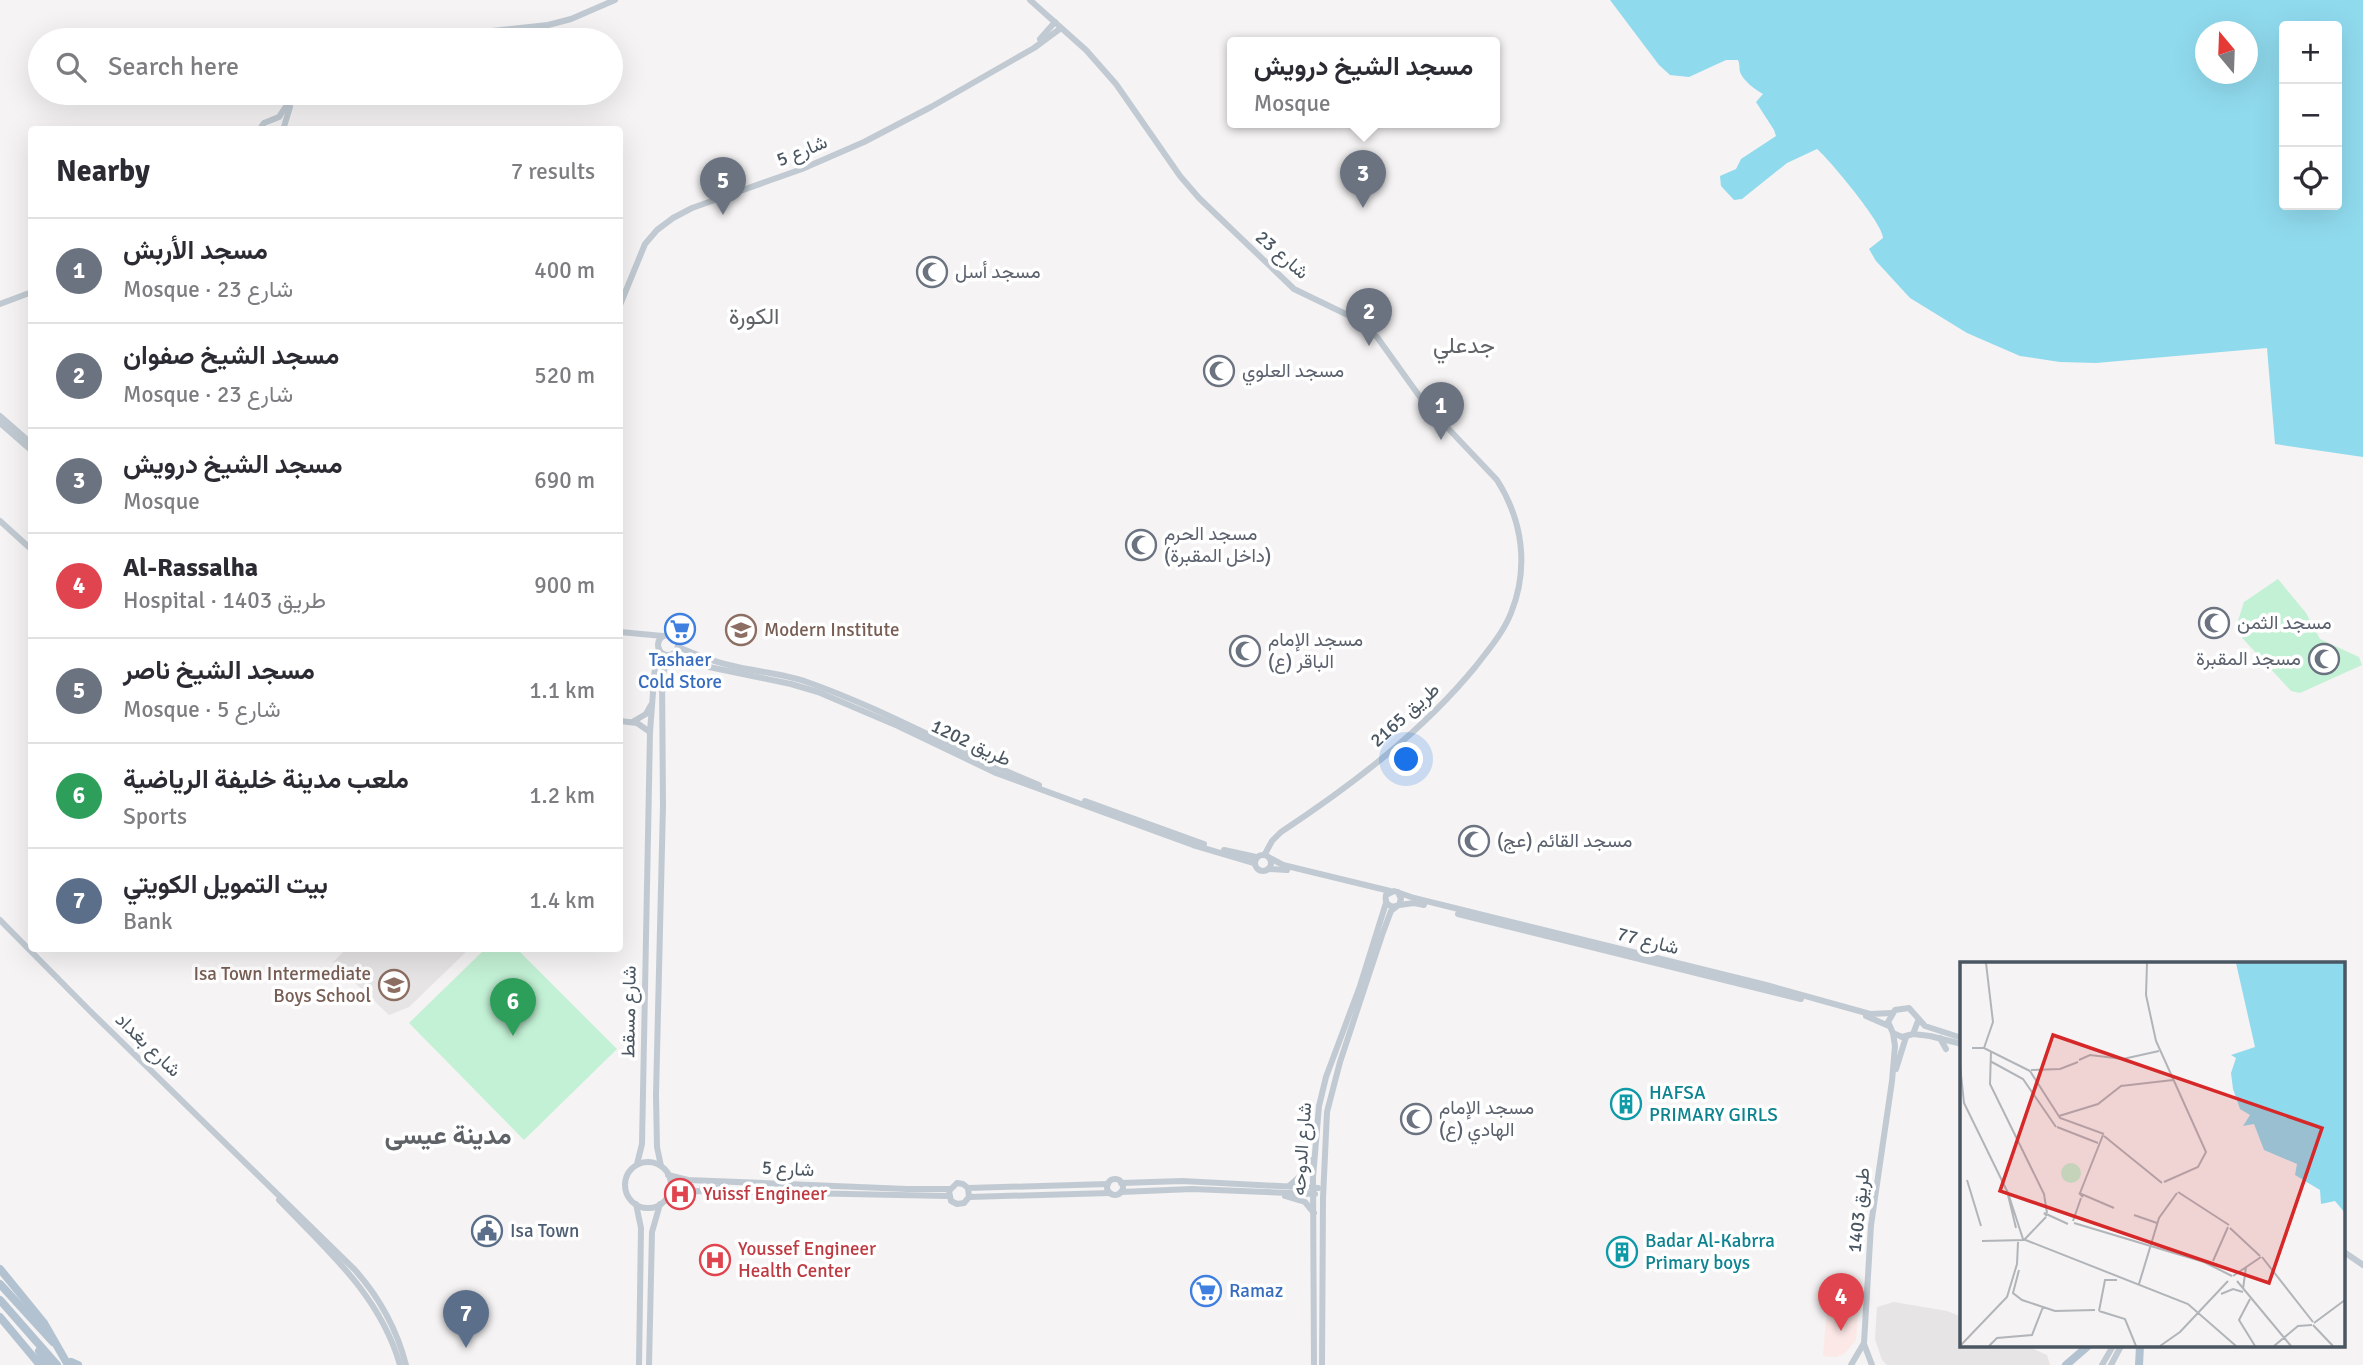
<!DOCTYPE html>
<meta charset="utf-8">
<style>
body{margin:0;font-family:Signika,Vazirmatn,sans-serif;background:#f2f2f3;color:#2b2b33}
.controls{position:absolute;right:21px;top:21px;display:grid;overflow:hidden;border-radius:7px;box-shadow:0 7px 28px #0002}
.controls button{width:63px;height:63px;display:grid;place-items:center;padding:0;border:0;border-bottom:2px solid #e1e1e2;background:#fff;color:#2b2b33;font:35px sans-serif}
.compass{position:absolute;left:2195px;top:21px;width:63px;height:63px;border-radius:50%;background:#fff;box-shadow:0 7px 28px #0002;rotate:341deg}
.you{position:absolute;left:1407px;top:760px;width:24px;height:24px;margin:-18px;border:5px solid #fff;border-radius:50%;background:#1a73e8;box-shadow:0 0 0 10px #1a73e833}
.badge{display:grid;place-items:center;width:46px;height:46px;border-radius:50%;background:#7c3aed;color:#fff;font-size:23px;font-weight:700}
.pin{position:absolute;translate:-50% -58px;filter:drop-shadow(0 2px 4px #0008)}
.pin::after{content:'';position:absolute;top:37px;width:24px;height:21px;background:inherit;clip-path:polygon(0 0,100% 0,50% 100%)}
.popup{position:absolute;left:1227px;top:37px;width:273px;height:91px;box-sizing:border-box;display:grid;place-content:center;border-radius:7px;background:#fff;filter:drop-shadow(0 2px 5px #0005);font-size:23px;white-space:nowrap;color:#7c7c81}
.popup b{font-size:26px;color:#2b2b33}
.popup::after{content:'';position:absolute;left:50%;top:100%;margin-left:-14px;border:14px solid transparent;border-top-color:#fff}
.list{margin:0;padding:0;list-style:none}
h2{display:flex;justify-content:space-between;align-items:center;height:91px;margin:0;padding:0 28px;font-size:30px}
h2 small{font-size:23px;font-weight:400;color:#7c7c81}
.list li{display:grid;grid-template-columns:46px 1fr auto;gap:21px;align-items:center;box-sizing:border-box;height:105px;padding:0 28px;border-top:2px solid #e1e1e2}
.list b{display:block;font-size:26px;white-space:nowrap}
.list p{margin:0;font-size:23px;white-space:nowrap;color:#7c7c81}
.list em{font-size:23px;font-style:normal;color:#7c7c81}
.icon{flex:none;width:38px;height:38px;fill:none;stroke:currentColor;stroke-width:2;stroke-linecap:round;stroke-linejoin:round}
.map{position:relative;flex:none;width:2363px;height:1365px;overflow:hidden}
.search{position:absolute;background:#fff;box-shadow:0 7px 28px #0002;left:28px;top:28px;width:595px;height:77px;display:flex;align-items:center;gap:18px;box-sizing:border-box;padding:0 24px;border-radius:38px;color:#7c7c81;font-size:26px}
.panel{position:absolute;background:#fff;box-shadow:0 7px 28px #0002;left:28px;top:126px;width:595px;height:826px;border-radius:7px}
.map>svg:first-child{display:block}
.education{fill:#e6e4e5}
.medical{fill:#fce8e6}
.green{fill:#c3f1d5}
.water{fill:#90daee;fill-rule:evenodd}
.lines{fill:none;stroke-linecap:round;stroke-linejoin:round}
.minor{stroke:#c1cad2;stroke-width:6}
.major{stroke:#b3c2d1;stroke-width:8}
.major-bridge{stroke:#b3c2d1;stroke-width:8}
.labels{text-anchor:middle;dominant-baseline:central;stroke-width:7;stroke-linejoin:round;paint-order:stroke}
.street-label{font-size:19px;fill:#4a5661;stroke:#fff}
.worship-label{font-size:19px;fill:#5b616d;stroke:#fff;text-anchor:start}
.education-label{font-size:19px;fill:#785e54;stroke:#fff;text-anchor:start}
.shop-label{font-size:19px;fill:#366cbe;stroke:#fff}
.culture-label{font-size:19px;fill:#0d838f;stroke:#fff;text-anchor:start}
.health-label{font-size:19px;fill:#be3a42;stroke:#fff;text-anchor:start}
.service-label{font-size:19px;fill:#4e5e75;stroke:#fff;text-anchor:start}
.quarter-label{font-size:23px;fill:#5f6368;stroke:#fff}
.district-label{font-size:26px;font-weight:bold;fill:#5f6368;stroke:#fff}
.inset-road{fill:none;stroke:#b1b4b9;stroke-width:2}
.view{fill:#d62828;fill-opacity:0.15;stroke:#d62828;stroke-width:3.5}
.inset-edge{fill:none;stroke:#4a5661;stroke-width:3.5}
</style>
<div class="map">
<svg width="2363" height="1365" viewBox="0 0 2363 1365">
<rect width="100%" height="100%" fill="#f5f3f3"/>
<!-- education -->
<g class="education">
<path d="M 346,949 L 346,948 L 469,949 L 409,1007 L 389,1015 L 333,962 Z"/>
<path d="M 1894,1302 L 1947,1311 L 1962,1317 L 1962,1346 L 2027,1346 L 2047,1355 L 2050,1365 L 1887,1365 L 1882,1360 L 1875,1339 L 1877,1307 Z"/>
</g>
<!-- medical -->
<path class="medical" d="M 1828,1297 L 1859,1300 L 1856,1340 L 1844,1354 L 1836,1357 L 1823,1356 Z"/>
<!-- green -->
<g class="green">
<path d="M 2278,579 L 2306,613 L 2320,639 L 2359,657 L 2362,665 L 2300,693 L 2291,691 L 2235,630 L 2244,602 Z"/>
<path d="M 485,949 L 517,949 L 617,1049 L 524,1140 L 409,1023 Z"/>
</g>
<!-- water -->
<path class="water" d="M 1610,0 L 2363,0 L 2363,457 L 2275,444 L 2267,348 L 2096,363 L 2060,362 L 2020,356 L 1967,333 L 1910,298 L 1876,261 L 1869,249 L 1883,238 C 1884,225 1829,159 1817,149 L 1787,163 L 1742,199 L 1734,200 L 1721,186 L 1720,176 L 1736,169 L 1741,159 L 1776,136 L 1774,130 L 1756,102 L 1763,94 C 1756,90 1743,81 1740,72 C 1739,68 1740,64 1738,60 L 1726,60 L 1689,77 L 1670,75 L 1659,65 ZM 2284,26 L 2337,26 L 2337,205 L 2284,205 ZM 2206,32 L 2248,32 L 2248,74 L 2206,74 Z"/>
<g class="lines">
<!-- minor -->
<g class="minor">
<path d="M 1030,0 L 1086,50 L 1116,84 L 1180,176 L 1199,198 L 1294,289 L 1354,318 L 1377,337 L 1425,404 L 1497,480 C 1523,521 1529,568 1511,613 C 1503,633 1489,649 1476,666 C 1422,732 1352,785 1281,832 L 1272,841 L 1265,854"/>
<path d="M 1040,39 L 1055,22"/>
<path d="M 409,40 L 548,25 L 571,19 L 615,0"/>
<path d="M 259,130 L 264,123 L 279,117 L 295,93"/>
<path d="M 283,130 L 290,107"/>
<path d="M 0,304 L 32,292"/>
<path d="M 620,305 L 645,244 L 657,230 L 673,218 L 692,208 L 802,169 L 864,142 L 931,107 L 1034,48 L 1061,28"/>
<path d="M 0,416 L 32,444"/>
<path d="M 0,423 L 32,451"/>
<path d="M 0,521 L 32,550"/>
<path d="M 620,632 L 663,636"/>
<circle cx="668" cy="645" r="10"/>
<path d="M 678,647 C 695,654 711,661 729,665 C 755,672 782,673 807,682 C 887,710 961,754 1039,785"/>
<path d="M 674,654 L 709,667 L 791,684 L 818,692 L 898,726 L 996,773 L 1193,845 L 1254,863"/>
<path d="M 620,721 L 637,723 L 650,732"/>
<path d="M 634,721 L 646,714 L 651,705"/>
<path d="M 1085,801 L 1204,844"/>
<path d="M 1224,850 L 1256,857"/>
<circle cx="1263" cy="863" r="8"/>
<path d="M 1270,858 L 1283,865 L 1390,891"/>
<path d="M 1268,869 L 1287,870"/>
<path d="M 1398,892 L 1401,899 L 1399,905 C 1391,909 1384,904 1386,895 L 1394,891 L 1414,898 L 1766,985 L 1870,1014 L 1892,1013"/>
<path d="M 1399,905 L 1414,903 L 1424,905"/>
<path d="M 1458,914 L 1801,999"/>
<path d="M 0,920 L 90,1011 L 355,1270 C 379,1297 397,1330 406,1365"/>
<path d="M 1866,1016 L 1889,1026"/>
<path d="M 1918,1021 L 1913,1034 L 1902,1037 L 1893,1033 L 1888,1022 L 1895,1010 L 1909,1008 L 1925,1026 L 1962,1038"/>
<path d="M 1913,1034 L 1930,1036 L 1962,1044"/>
<path d="M 1940,1038 L 1946,1049"/>
<path d="M 1896,1069 L 1906,1037"/>
<circle cx="648" cy="1185" r="23"/>
<path d="M 637,1164 L 642,1144 L 650,732 L 655,666 L 659,649"/>
<path d="M 661,1166 L 657,1147 L 656,1095 L 663,805 L 662,678 L 668,655"/>
<path d="M 668,1175 L 688,1180 L 907,1189 L 950,1189"/>
<circle cx="1115" cy="1187" r="8"/>
<path d="M 1121,1183 L 1182,1181 L 1318,1188"/>
<path d="M 1289,1186 L 1305,1172 L 1311,1160"/>
<path d="M 702,1188 L 719,1187 L 725,1182"/>
<path d="M 968,1188 L 969,1197 L 964,1203 L 957,1204 L 951,1201 L 949,1191 L 957,1183 L 963,1184 L 968,1188 L 1108,1184"/>
<path d="M 1121,1192 L 1192,1189 L 1315,1194"/>
<path d="M 668,1195 L 698,1191 L 948,1196"/>
<path d="M 1285,1196 L 1305,1202 L 1314,1213"/>
<path d="M 969,1197 L 1110,1193"/>
<path d="M 279,1200 C 327,1250 380,1295 400,1365"/>
<path d="M 636,1204 L 641,1228 L 639,1365"/>
<path d="M 2344,1252 L 2363,1265"/>
<path d="M 1864,1344 L 1872,1365"/>
<path d="M 649,1365 L 652,1232 L 660,1204"/>
<path d="M 1314,1365 L 1313,1177 L 1319,1106 L 1326,1077 L 1360,986 L 1386,903"/>
<path d="M 1322,1365 L 1323,1198 L 1327,1112 L 1340,1062 L 1382,935 L 1391,911 L 1396,907"/>
<path d="M 1851,1365 L 1864,1343 L 1871,1225 L 1892,1081 L 1895,1046 L 1893,1033"/>
<path d="M 2102,1365 L 2113,1346"/>
<path d="M 2111,1365 L 2121,1346"/>
</g>
<!-- major -->
<g class="major">
<path d="M 0,1284 L 53,1342"/>
<path d="M 0,1300 L 57,1365"/>
<path d="M 0,1317 L 40,1365"/>
<path d="M 39,1351 L 48,1365"/>
<path d="M 71,1362 L 78,1365"/>
<path d="M 2066,1365 L 2088,1346"/>
<path d="M 2139,1365 L 2140,1346"/>
</g>
<!-- major-bridge -->
<path class="major-bridge" d="M 0,1269 L 44,1323 L 68,1365"/>
</g>
<!-- icons -->
<defs>
<g id="mosque-ring" transform="scale(1.575)"><circle r="9.5" fill="#fff" stroke="#6b7280" stroke-width="1.5"/><path d="M3.5-4.9A6 6 0 1 0 3.5 4.9A5 5 0 1 1 3.5-4.9Z" fill="#6b7280"/></g>
<g id="supermarket-ring" transform="scale(1.575)"><circle r="9.5" fill="#fff" stroke="#3f7fe0" stroke-width="1.5"/><path d="M-6-5.5h2.5l.6 2H6L4.5 2H-2.5L-4.4-4H-6ZM-1.5 3.2a1.3 1.3 0 1 0 .1 0ZM3 3.2a1.3 1.3 0 1 0 .1 0Z" fill="#3f7fe0"/></g>
<g id="school-ring" transform="scale(1.575)"><circle r="9.5" fill="#fff" stroke="#8d6e63" stroke-width="1.5"/><path d="M0-5L7-2L0 1L-7-2ZM-4 1L0 2.5L4 1V4Q0 6-4 4Z" fill="#8d6e63"/></g>
<g id="building-ring" transform="scale(1.575)"><circle r="9.5" fill="#fff" stroke="#0f9aa8" stroke-width="1.5"/><path d="M-4-6H4V6H1V3H-1V6H-4ZM-2.5-4.3h1.7v1.8h-1.7ZM.8-4.3h1.7v1.8H.8ZM-2.5-1h1.7V.8h-1.7ZM.8-1h1.7V.8H.8Z" fill="#0f9aa8"/></g>
<g id="hospital-ring" transform="scale(1.575)"><circle r="9.5" fill="#fff" stroke="#e0444e" stroke-width="1.5"/><path d="M-5-5h3v3.5h4V-5h3V5h-3V1.5h-4V5h-3Z" fill="#e0444e"/></g>
<g id="civic-ring" transform="scale(1.575)"><circle r="9.5" fill="#fff" stroke="#5c6f8a" stroke-width="1.5"/><path d="M-.6-6.5H3V-4.5H.6V-3L4-1V1h2V6H-6V1h2V-1L-.6-3ZM-1.2 2.5V6h2.4V2.5Z" fill="#5c6f8a"/></g>
</defs>
<g fill-rule="evenodd">
<use href="#mosque-ring" x="932" y="272"/>
<use href="#mosque-ring" x="1219" y="371"/>
<use href="#mosque-ring" x="1141" y="545"/>
<use href="#mosque-ring" x="2214" y="623"/>
<use href="#supermarket-ring" x="680" y="629"/>
<use href="#school-ring" x="741" y="630"/>
<use href="#mosque-ring" x="1245" y="651"/>
<use href="#mosque-ring" x="2324" y="659"/>
<use href="#mosque-ring" x="1474" y="841"/>
<use href="#school-ring" x="394" y="985"/>
<use href="#building-ring" x="1626" y="1104"/>
<use href="#mosque-ring" x="1416" y="1119"/>
<use href="#hospital-ring" x="680" y="1194"/>
<use href="#civic-ring" x="487" y="1231"/>
<use href="#building-ring" x="1622" y="1252"/>
<use href="#hospital-ring" x="715" y="1260"/>
<use href="#supermarket-ring" x="1206" y="1291"/>
</g>
<g class="labels">
<!-- street labels -->
<g class="street-label">
<text transform="translate(802 151) rotate(-22)">شارع 5</text>
<text transform="translate(1282 255) rotate(41)">شارع 23</text>
<text transform="translate(1405 715) rotate(-42)">طريق 2165</text>
<text transform="translate(971 743) rotate(25)">طريق 1202</text>
<text transform="translate(1648 941) rotate(14)">شارع 77</text>
<text transform="translate(629 1012) rotate(-89)">شارع مسقط</text>
<text transform="translate(148 1045) rotate(44)">شارع بغداد</text>
<text transform="translate(1302 1149) rotate(-86)">شارع الدوحه</text>
<text transform="translate(788 1169) rotate(3)">شارع 5</text>
<text transform="translate(1859 1210) rotate(-84)">طريق 1403</text>
</g>
<!-- worship labels -->
<g class="worship-label">
<text x="955" y="272">مسجد أسل</text>
<text x="1242" y="371">مسجد العلوي</text>
<text x="1164" y="534">مسجد الحرم<tspan x="1164" dy="22">(داخل المقبرة)</tspan></text>
<text x="2237" y="623">مسجد الثمن</text>
<text x="1268" y="640">مسجد الإمام<tspan x="1268" dy="22">الباقر (ع)</tspan></text>
<text x="2301" y="659" text-anchor="end">مسجد المقبرة</text>
<text x="1497" y="841">مسجد القائم (عج)</text>
<text x="1439" y="1108">مسجد الإمام<tspan x="1439" dy="22">الهادي (ع)</tspan></text>
</g>
<!-- education labels -->
<g class="education-label">
<text x="764" y="630">Modern Institute</text>
<text x="371" y="974" text-anchor="end">Isa Town Intermediate<tspan x="371" dy="22">Boys School</tspan></text>
</g>
<!-- shop labels -->
<g class="shop-label">
<text x="680" y="660">Tashaer<tspan x="680" dy="22">Cold Store</tspan></text>
<text x="1229" y="1291" text-anchor="start">Ramaz</text>
</g>
<!-- culture labels -->
<g class="culture-label">
<text x="1649" y="1093">HAFSA<tspan x="1649" dy="22">PRIMARY GIRLS</tspan></text>
<text x="1645" y="1241">Badar Al-Kabrra<tspan x="1645" dy="22">Primary boys</tspan></text>
</g>
<!-- health labels -->
<g class="health-label">
<text x="703" y="1194">Yuissf Engineer</text>
<text x="738" y="1249">Youssef Engineer<tspan x="738" dy="22">Health Center</tspan></text>
</g>
<!-- service labels -->
<g class="service-label">
<text x="510" y="1231">Isa Town</text>
</g>
<!-- quarter labels -->
<g class="quarter-label">
<text x="754" y="316">الكورة</text>
<text x="1464" y="345">جدعلي</text>
</g>
<!-- district labels -->
<g class="district-label">
<text x="448" y="1136">مدينة عيسى</text>
</g>
</g>
<!-- overview -->
<g transform="translate(1960 962)">
<rect width="385" height="385" fill="#f5f3f3"/>
<path d="M101 211a10 10 0 1 1 20 0a10 10 0 1 1-20 0Z" fill="#c3f1d5"/>
<path d="M 276,1 L 385,1 L 385,251 L 375,239 L 361,242 L 360,228 L 335,213 L 337,202 L 304,188 L 294,162 L 283,164 L 290,153 L 280,147 L 273,127 L 271,111 L 276,96 L 271,93 L 295,85 Z" fill="#90daee"/>
<path class="inset-road" d="M 187,1 L 186,33 L 196,79 L 246,190 L 238,205 L 204,220M 12,86 L 24,86 L 70,109M 24,86 L 33,60 L 26,1M 31,89 L 30,122 L 84,232 L 87,251M 119,98 L 130,93 L 163,97 L 199,89M 30,99 L 63,117 L 96,165M 0,103 L 4,141 L 49,233M 71,108 L 100,107 L 118,100M 70,109 L 100,156 L 144,172M 99,154 L 138,142 L 161,124 L 213,118M 97,165 L 138,181M 144,174 L 202,221M 7,218 L 21,264M 218,230 L 269,263M 48,231 L 63,277 L 228,342 L 276,384M 120,231 L 143,173M 48,233 L 56,266M 123,235 L 119,231 L 154,246M 174,253 L 197,261M 87,254 L 84,251 L 108,262M 113,259 L 121,236M 114,261 L 244,300 L 272,314M 270,266 L 300,294M 22,279 L 64,278 L 86,255M 302,295 L 353,360M 253,299 L 268,265M 59,308 L 53,331 L 62,338 L 95,349 L 135,348M 273,314 L 301,295M 277,319 L 331,384M 179,322 L 199,256 L 217,231M 283,327 L 286,305M 261,332 L 273,327 L 283,330M 290,337 L 279,358 L 295,384M 139,349 L 165,357 L 176,384M 139,349 L 145,318 L 157,318M 354,361 L 385,338M 353,363 L 373,384M 0,384 L 47,335 L 57,302 L 58,280M 29,384 L 37,376 L 72,373 L 83,345M 200,384 L 220,370 L 268,319M 314,384 L 338,364 L 352,363"/>
<path class="view" d="M 93,73 L 362,166 L 309,321 L 40,229 Z"/>
<rect width="385" height="385" class="inset-edge"/>
</g>
</svg>
<div class="controls">
<button>+</button>
<button>−</button>
<button><svg class="icon" aria-label="locate" viewBox="0 0 24 24"><circle cx="12" cy="12" r="6"/><path d="M12 2v4M12 18v4M2 12h4M18 12h4"/></svg></button>
</div>
<svg class="compass" viewBox="-18 -18 36 36"><path d="M0-13l5 13h-10z" fill="#e53935"/><path d="M0 13l5-13h-10z" fill="#7c7c81"/></svg>
<div class="you"></div>
<div class="pin badge" style="left:1441px;top:440px;background:#6b7280">1</div>
<div class="pin badge" style="left:1369px;top:346px;background:#6b7280">2</div>
<div class="pin badge" style="left:1363px;top:208px;background:#6b7280">3</div>
<div class="popup"><b>مسجد الشيخ درويش</b>Mosque</div>
<div class="pin badge" style="left:1841px;top:1331px;background:#e0444e">4</div>
<div class="pin badge" style="left:723px;top:215px;background:#6b7280">5</div>
<div class="pin badge" style="left:513px;top:1036px;background:#2e9e5b">6</div>
<div class="pin badge" style="left:466px;top:1348px;background:#5c6f8a">7</div>
<div class="search"><svg class="icon" aria-label="search" viewBox="0 0 24 24"><circle cx="10" cy="10" r="6"/><path d="M15 15l6 6"/></svg>Search here</div>
<section class="panel">
<h2>Nearby<small>7 results</small></h2>
<ul class="list">
<li><span class="badge" style="background:#6b7280">1</span><div><b>مسجد الأربش</b><p>Mosque · شارع 23</p></div><em>400 m</em></li>
<li><span class="badge" style="background:#6b7280">2</span><div><b>مسجد الشيخ صفوان</b><p>Mosque · شارع 23</p></div><em>520 m</em></li>
<li><span class="badge" style="background:#6b7280">3</span><div><b>مسجد الشيخ درويش</b><p>Mosque</p></div><em>690 m</em></li>
<li><span class="badge" style="background:#e0444e">4</span><div><b>Al-Rassalha</b><p>Hospital · طريق 1403</p></div><em>900 m</em></li>
<li><span class="badge" style="background:#6b7280">5</span><div><b>مسجد الشيخ ناصر</b><p>Mosque · شارع 5</p></div><em>1.1 km</em></li>
<li><span class="badge" style="background:#2e9e5b">6</span><div><b>ملعب مدينة خليفة الرياضية</b><p>Sports</p></div><em>1.2 km</em></li>
<li><span class="badge" style="background:#5c6f8a">7</span><div><b>بيت التمويل الكويتي</b><p>Bank</p></div><em>1.4 km</em></li>
</ul>
</section>
</div>
